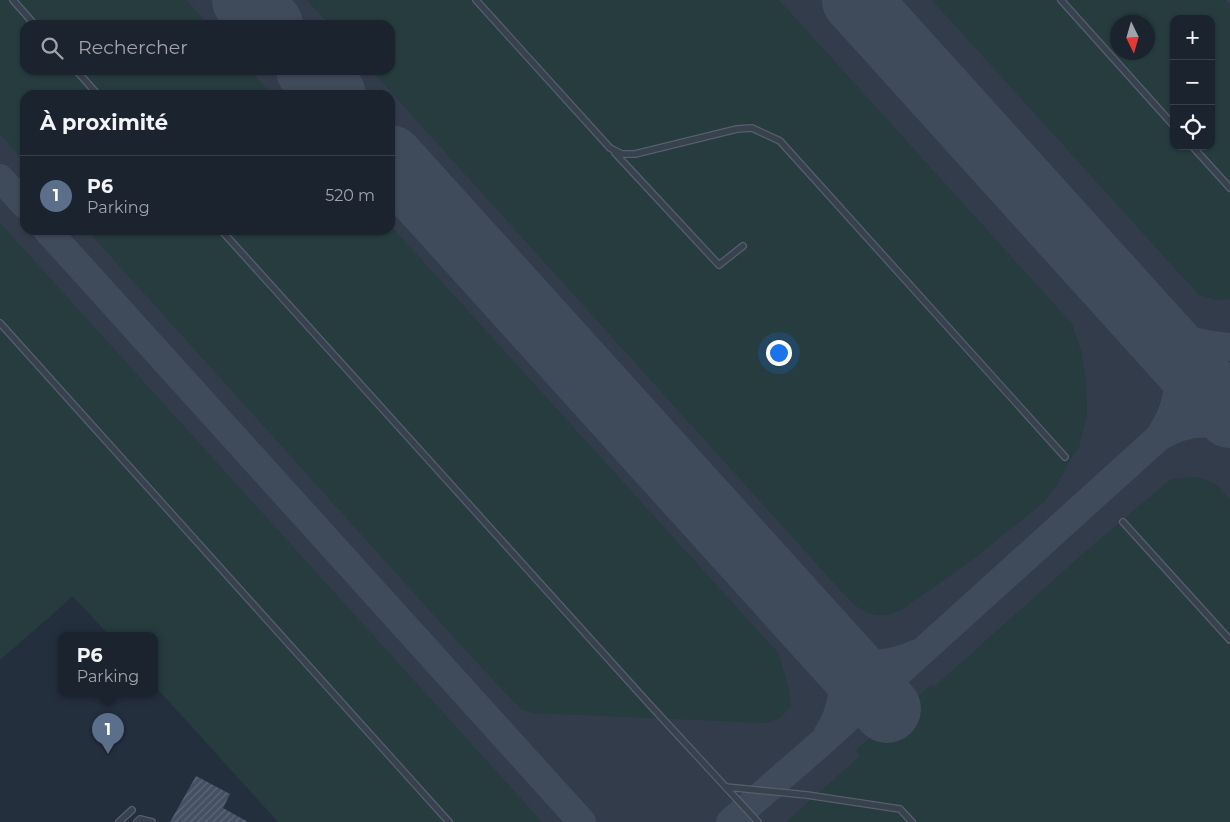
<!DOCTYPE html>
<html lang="fr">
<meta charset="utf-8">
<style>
body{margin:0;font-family:Montserrat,sans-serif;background:#242b36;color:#f1f3f6}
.controls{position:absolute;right:15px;top:15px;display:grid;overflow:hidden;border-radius:10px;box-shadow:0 1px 4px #0004}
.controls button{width:45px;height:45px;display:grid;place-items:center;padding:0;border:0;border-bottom:1px solid #39404a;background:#1b232e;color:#f1f3f6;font:25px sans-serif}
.compass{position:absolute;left:1110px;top:15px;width:45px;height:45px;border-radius:50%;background:#1b232e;box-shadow:0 1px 4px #0004;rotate:175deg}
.you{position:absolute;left:778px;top:352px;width:18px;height:18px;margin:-12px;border:4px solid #fff;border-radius:50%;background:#1a73e8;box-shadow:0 0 0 8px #1a73e833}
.badge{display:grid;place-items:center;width:32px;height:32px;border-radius:50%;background:#8ab4f8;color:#fff;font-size:16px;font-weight:700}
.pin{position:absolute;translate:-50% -41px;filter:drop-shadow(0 1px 2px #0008)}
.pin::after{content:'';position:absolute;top:26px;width:18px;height:15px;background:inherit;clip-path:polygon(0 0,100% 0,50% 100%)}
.popup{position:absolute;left:58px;top:632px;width:100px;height:65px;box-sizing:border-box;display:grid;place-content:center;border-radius:10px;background:#1b232e;filter:drop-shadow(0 1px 4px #0005);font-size:16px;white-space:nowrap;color:#a0a4aa}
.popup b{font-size:19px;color:#f1f3f6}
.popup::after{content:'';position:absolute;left:50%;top:100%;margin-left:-10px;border:10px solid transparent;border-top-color:#1b232e}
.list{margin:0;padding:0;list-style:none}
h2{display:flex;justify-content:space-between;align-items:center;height:65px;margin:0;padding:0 20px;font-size:21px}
h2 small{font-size:16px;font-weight:400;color:#a0a4aa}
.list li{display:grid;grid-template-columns:32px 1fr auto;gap:15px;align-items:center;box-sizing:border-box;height:80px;padding:0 20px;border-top:1px solid #39404a}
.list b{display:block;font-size:19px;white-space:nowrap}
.list p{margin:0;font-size:16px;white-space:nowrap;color:#a0a4aa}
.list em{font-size:16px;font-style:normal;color:#a0a4aa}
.icon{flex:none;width:28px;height:28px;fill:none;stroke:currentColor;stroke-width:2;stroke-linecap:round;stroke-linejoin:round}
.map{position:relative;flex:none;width:1230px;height:822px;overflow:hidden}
.search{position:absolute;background:#1b232e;box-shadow:0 1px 4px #0004;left:20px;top:20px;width:375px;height:55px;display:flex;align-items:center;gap:12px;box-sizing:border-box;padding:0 18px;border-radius:15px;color:#a0a4aa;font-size:19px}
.panel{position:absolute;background:#1b232e;box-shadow:0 1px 4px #0004;left:20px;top:90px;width:375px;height:145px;border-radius:15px}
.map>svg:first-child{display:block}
.airport{fill:#323c4b;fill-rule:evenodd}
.grass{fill:#263c3f;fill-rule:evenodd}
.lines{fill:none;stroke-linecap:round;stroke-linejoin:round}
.taxiway{stroke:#3f4a5a;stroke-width:28}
.runway{stroke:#3f4a5a;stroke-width:68}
.building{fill:url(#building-hatch)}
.lane-casing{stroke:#565f6c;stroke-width:8}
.lane{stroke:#38414e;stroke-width:5.5}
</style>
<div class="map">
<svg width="1230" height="822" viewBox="0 0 1230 822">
<defs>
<pattern id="building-hatch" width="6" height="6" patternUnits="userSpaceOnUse" patternTransform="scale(1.25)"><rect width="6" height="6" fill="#455162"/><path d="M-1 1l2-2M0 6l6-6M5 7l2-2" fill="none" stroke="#5d6877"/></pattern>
</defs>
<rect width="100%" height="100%" fill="#242f3e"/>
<!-- airport -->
<path class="airport" d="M 0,0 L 1230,0 L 1230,822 L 438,822 L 154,685 L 154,635 L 109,635 L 73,596 L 0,660 ZM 1174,19 L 1211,19 L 1211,146 L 1174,146 ZM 1118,22 L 1148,22 L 1148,52 L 1118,52 ZM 25,25 L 390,25 L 390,70 L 25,70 ZM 25,95 L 390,95 L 390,230 L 25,230 Z"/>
<!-- grass -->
<g class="grass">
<path d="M 0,0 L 186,0 L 209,25 L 25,25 L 25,70 L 250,70 L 272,95 L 25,95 L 25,162 L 0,134 Z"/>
<path d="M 307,0 L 779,0 L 1072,324 L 1081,351 L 1086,382 L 1087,414 L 1079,447 L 1071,458 L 1057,485 L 1043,503 L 967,564 L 901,610 C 881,619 870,616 853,604 L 371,70 L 390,70 L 390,25 L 330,25 Z"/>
<path d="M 932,0 L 1225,0 L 1230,6 L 1230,299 L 1218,300 L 1199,295 ZM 1174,19 L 1211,19 L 1211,146 L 1174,146 ZM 1118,22 L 1148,22 L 1148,52 L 1118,52 Z"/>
<path d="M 0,223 L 542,822 L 278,822 L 154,685 L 154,635 L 109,635 L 73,596 L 0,660 Z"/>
<path d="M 390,225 L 779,654 L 788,687 L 791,706 L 780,718 L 767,723 L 534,713 L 523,710 L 513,701 L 460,644 L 87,230 L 390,230 Z"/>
<path d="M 1197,477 L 1216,484 L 1230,500 L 1230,822 L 786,822 L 860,756 L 856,750 L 931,685 L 934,687 L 1086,551 L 1171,479 Z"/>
</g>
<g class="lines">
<!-- taxiway -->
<g class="taxiway">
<path d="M 0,178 L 25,205"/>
<path d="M 47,230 L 582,822"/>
<path d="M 1147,322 C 1173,337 1201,345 1230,347"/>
<path d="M 1166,344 C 1184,379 1180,406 1158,438 C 1180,424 1205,419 1230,428"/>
<path d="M 841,658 C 864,668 895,664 917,653"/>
<path d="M 828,733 C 842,712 846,683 841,658"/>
<path d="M 730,822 L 821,743 L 1158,438 L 1230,378"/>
</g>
<!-- runway -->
<g class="runway">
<path d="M 246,0 L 269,25"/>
<path d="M 856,0 L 1230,414"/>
<path d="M 310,70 L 332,95"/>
<path d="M 390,159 L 887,709"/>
</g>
</g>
<!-- building -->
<path class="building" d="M 196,776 L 230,794 L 223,808 L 248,822 L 170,822 Z"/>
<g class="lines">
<!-- lane casing -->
<g class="lane-casing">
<g id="lane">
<path d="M 13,0 L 35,25"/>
<path d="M 476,0 L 610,148 L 622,154 L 635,154 L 737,129 L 752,128 L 780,141 L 1065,457"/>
<path d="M 1061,0 L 1174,126"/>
<path d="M 76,70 L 98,95"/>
<path d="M 1192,146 L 1230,188"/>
<path d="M 615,153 L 719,265 L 743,246"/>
<path d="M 221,230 L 650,705 L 758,822"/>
<path d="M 0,323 L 449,822"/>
<path d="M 1123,522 L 1230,640"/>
<path d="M 726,787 L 807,795 L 900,809 L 912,822"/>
<path d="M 119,822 L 132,810"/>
<path d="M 137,822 L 140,819 L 152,822"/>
</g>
</g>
<!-- lane -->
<use href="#lane" class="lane"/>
</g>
</svg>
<div class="controls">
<button>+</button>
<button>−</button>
<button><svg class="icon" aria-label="locate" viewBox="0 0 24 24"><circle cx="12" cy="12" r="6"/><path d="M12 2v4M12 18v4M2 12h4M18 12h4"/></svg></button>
</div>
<svg class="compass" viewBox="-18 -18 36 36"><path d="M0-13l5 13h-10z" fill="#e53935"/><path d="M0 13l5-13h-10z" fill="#a0a4aa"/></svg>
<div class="you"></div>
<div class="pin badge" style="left:108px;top:754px;background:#5c6f8a">1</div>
<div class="popup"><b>P6</b>Parking</div>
<div class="search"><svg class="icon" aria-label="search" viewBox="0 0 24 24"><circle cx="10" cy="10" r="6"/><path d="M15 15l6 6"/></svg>Rechercher</div>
<section class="panel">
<h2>À proximité<small></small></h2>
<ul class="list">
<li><span class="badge" style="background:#5c6f8a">1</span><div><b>P6</b><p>Parking</p></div><em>520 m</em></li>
</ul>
</section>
</div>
